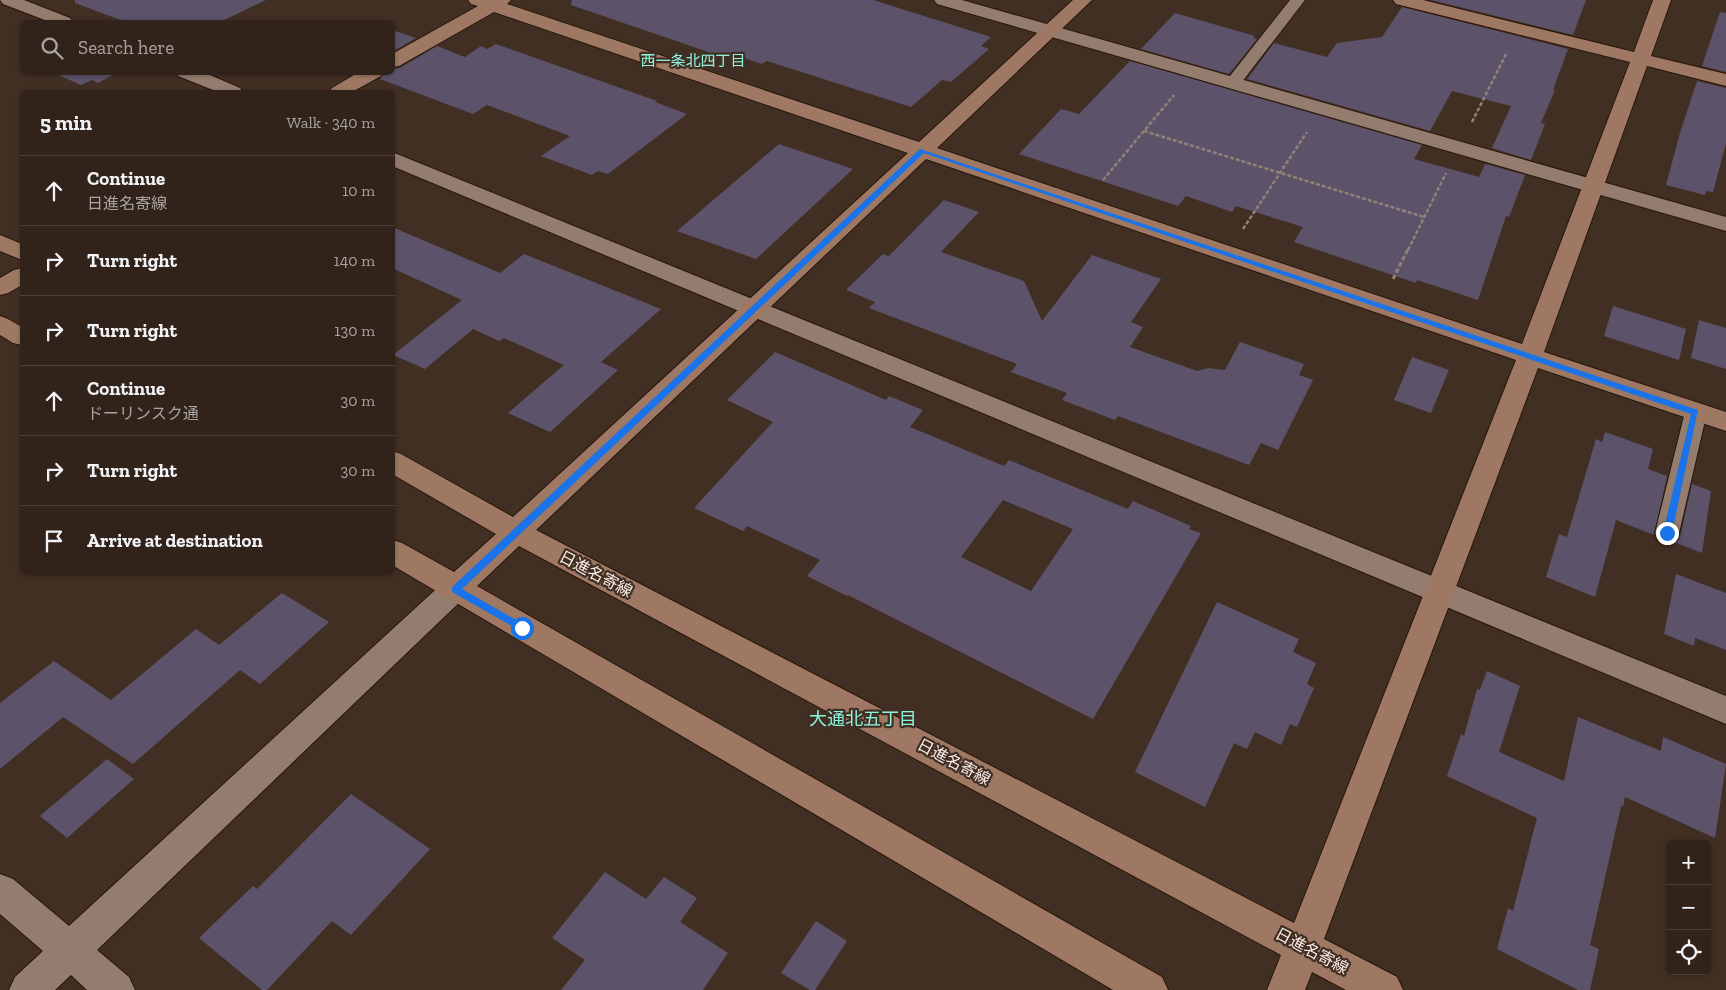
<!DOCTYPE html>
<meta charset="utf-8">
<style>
body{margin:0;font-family:"Zilla Slab","Noto Sans JP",serif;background:#3a2b23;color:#f1f3f6}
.controls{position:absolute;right:15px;bottom:15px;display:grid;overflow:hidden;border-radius:8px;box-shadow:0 1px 4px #0004}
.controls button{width:45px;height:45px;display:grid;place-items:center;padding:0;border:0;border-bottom:1px solid #4d4039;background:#32231a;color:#f1f3f6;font:25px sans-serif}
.stop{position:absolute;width:15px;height:15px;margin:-11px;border:4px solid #1a73e8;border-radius:50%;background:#fff}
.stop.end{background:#1a73e8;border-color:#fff;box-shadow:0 1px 5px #0008}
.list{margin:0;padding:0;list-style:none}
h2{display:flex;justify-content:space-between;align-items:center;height:65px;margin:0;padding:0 20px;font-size:21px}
h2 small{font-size:16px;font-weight:400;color:#a8a4a2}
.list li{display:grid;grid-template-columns:32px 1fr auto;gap:15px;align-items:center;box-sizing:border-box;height:70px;padding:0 20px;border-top:1px solid #4d4039}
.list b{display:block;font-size:19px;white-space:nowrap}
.list p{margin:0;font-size:16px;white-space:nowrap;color:#a8a4a2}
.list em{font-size:16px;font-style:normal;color:#a8a4a2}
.icon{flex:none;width:28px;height:28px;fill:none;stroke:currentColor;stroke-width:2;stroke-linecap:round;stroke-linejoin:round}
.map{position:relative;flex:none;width:1726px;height:990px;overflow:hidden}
.search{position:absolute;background:#32231a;box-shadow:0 1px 4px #0004;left:20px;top:20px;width:375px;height:55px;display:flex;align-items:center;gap:12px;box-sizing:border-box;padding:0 18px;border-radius:8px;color:#a8a4a2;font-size:19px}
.panel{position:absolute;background:#32231a;box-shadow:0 1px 4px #0004;left:20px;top:90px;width:375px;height:485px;border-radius:8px}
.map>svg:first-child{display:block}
.building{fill:#5c536b;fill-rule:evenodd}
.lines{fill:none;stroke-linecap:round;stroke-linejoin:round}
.lane-casing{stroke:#28160c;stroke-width:2}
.street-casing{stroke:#28160c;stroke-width:2}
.secondary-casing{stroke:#28160c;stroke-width:2}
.path-far1{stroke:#918177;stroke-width:2.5;stroke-dasharray:4 2;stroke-linecap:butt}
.path{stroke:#918177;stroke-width:3;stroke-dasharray:4.5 2.5;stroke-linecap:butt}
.lane{fill:#947d6f;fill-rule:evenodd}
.street{fill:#947d6f;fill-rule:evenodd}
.secondary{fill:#9e7862;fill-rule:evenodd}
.route{fill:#1a73e8}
.labels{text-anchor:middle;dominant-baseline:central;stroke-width:4.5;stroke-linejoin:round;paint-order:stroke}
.far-neighbourhood-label{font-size:15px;fill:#8df2dc;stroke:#422f23}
.street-label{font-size:16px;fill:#fcefe8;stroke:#422f23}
.neighbourhood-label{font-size:18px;fill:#8df2dc;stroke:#422f23}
</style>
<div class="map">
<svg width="1726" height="990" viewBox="0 0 1726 990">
<rect width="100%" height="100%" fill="#422f23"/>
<!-- building -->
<g class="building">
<path d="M 75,0 L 266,0 L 220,22 L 126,22 L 75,3 Z"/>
<path d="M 572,0 L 873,0 L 991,37 L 981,46 L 989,49 L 951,82 L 942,80 L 911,107 L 767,61 L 762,64 L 725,52 L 720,56 L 571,5 Z"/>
<path d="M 1431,0 L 1586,0 L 1573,35 Z"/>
<path d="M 1402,7 L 1568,49 L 1553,90 L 1555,90 L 1541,123 L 1545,124 L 1531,160 L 1492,148 L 1511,106 L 1452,91 L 1430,131 L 1247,79 L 1274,43 L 1327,57 L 1337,43 L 1382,37 Z"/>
<path d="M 1720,12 L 1726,13 L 1726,72 L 1702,66 Z"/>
<path d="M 1175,13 L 1255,36 L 1253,38 L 1257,39 L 1229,74 L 1141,49 Z"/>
<path d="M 392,30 L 416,38 L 392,52 Z"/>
<path d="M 496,44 L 657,101 L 655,102 L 687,114 L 608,174 L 598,171 L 592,175 L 541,156 L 570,136 L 487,105 L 473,114 L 380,79 L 385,72 L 392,72 L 392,69 L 400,68 L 437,46 L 465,57 L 481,46 L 487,49 Z"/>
<path d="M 1130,61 L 1422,145 L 1414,159 L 1479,177 L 1485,164 L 1525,175 L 1509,217 L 1506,216 L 1478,300 L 1417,280 L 1416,283 L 1294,242 L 1303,227 L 1236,206 L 1232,212 L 1186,196 L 1178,206 L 1019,154 L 1061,109 L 1079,114 Z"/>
<path d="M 52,72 L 118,72 L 98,83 L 92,80 L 81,85 Z"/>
<path d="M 1697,81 L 1726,88 L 1726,143 L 1713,192 L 1706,191 L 1705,195 L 1666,185 L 1680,133 Z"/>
<path d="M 779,144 L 853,169 L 756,259 L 677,231 Z"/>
<path d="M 944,200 L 979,212 L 941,252 L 1024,281 L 1042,321 L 1092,255 L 1161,279 L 1131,322 L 1143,327 L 1130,347 L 1197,371 L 1208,368 L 1225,370 L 1240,342 L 1304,364 L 1299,375 L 1313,380 L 1278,450 L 1261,443 L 1249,465 L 1118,416 L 1115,420 L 1062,400 L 1067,393 L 1011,372 L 1017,364 L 869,308 L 875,302 L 846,290 L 883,254 L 889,256 Z"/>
<path d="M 392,227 L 500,273 L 524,254 L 661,309 L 601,362 L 618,370 L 550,432 L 508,413 L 564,365 L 504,338 L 499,341 L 473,329 L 425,369 L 393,355 L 462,300 L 392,268 Z"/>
<path d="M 1613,306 L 1686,329 L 1679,360 L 1604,336 Z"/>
<path d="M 1699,320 L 1726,328 L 1726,369 L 1691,358 Z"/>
<path d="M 775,352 L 886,400 L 889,396 L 923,410 L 910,427 L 1004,466 L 1009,460 L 1128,509 L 1133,501 L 1191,526 L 1189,529 L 1201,533 L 1093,719 L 848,595 L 847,596 L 807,576 L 820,560 L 747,526 L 743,531 L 694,508 L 773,422 L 727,400 ZM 1003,500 L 1073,529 L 1031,591 L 961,557 Z"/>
<path d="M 1412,357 L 1449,370 L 1431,413 L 1394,400 Z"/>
<path d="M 1605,432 L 1653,449 L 1648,469 L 1667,476 L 1654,535 L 1616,520 L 1595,597 L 1546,577 L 1559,534 L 1567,537 L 1596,439 L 1602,442 Z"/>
<path d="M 1692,484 L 1711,491 L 1702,553 L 1674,542 L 1678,541 L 1681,533 Z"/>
<path d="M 1676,574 L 1726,593 L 1726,650 L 1695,638 L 1694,646 L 1664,634 Z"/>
<path d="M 282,593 L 329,622 L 260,684 L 240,670 L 133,764 L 63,717 L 0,769 L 0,703 L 54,661 L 111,700 L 196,629 L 219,645 Z"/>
<path d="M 1217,602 L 1299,639 L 1293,652 L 1316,663 L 1307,684 L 1314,688 L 1297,727 L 1290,724 L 1281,745 L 1255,732 L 1247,749 L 1234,743 L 1205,807 L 1135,772 Z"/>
<path d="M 1487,671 L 1520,686 L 1499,752 L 1564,781 L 1578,717 L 1661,751 L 1663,737 L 1726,764 L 1715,838 L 1625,797 L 1623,807 L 1621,806 L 1590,945 L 1599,949 L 1590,990 L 1578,990 L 1497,949 L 1508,908 L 1513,911 L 1537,818 L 1447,776 L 1461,734 L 1464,736 L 1477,689 L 1480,690 Z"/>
<path d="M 107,759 L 134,779 L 67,838 L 40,816 Z"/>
<path d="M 351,794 L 430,849 L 351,935 L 332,921 L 267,990 L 262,990 L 199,938 L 253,886 L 257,889 Z"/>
<path d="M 605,872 L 646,899 L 664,877 L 697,898 L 680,922 L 728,953 L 703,990 L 561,990 L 585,960 L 552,938 Z"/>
<path d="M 816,921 L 847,941 L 815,990 L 810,990 L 781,973 Z"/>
</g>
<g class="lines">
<!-- lane casing -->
<g class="lane-casing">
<g id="lane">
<path d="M 1290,0 L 1305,0 L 1238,87 L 1226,87 L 1224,84 L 1226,81 Z"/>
<path d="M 1696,404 L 1704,407 L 1707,412 L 1679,533 L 1676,540 L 1667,542 L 1658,540 L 1655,533 L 1685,412 L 1688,407 Z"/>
</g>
</g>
<!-- street casing -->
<g class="street-casing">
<g id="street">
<path d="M 0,0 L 24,0 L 70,18 L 73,22 L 50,22 L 3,4 Z"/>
<path d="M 934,0 L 962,0 L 1726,217 L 1726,231 L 937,4 Z"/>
<path d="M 176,72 L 203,72 L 240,88 L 243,92 L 218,92 L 178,76 Z"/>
<path d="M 392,152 L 1726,696 L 1726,724 L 392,166 Z"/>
<path d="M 455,577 L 465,581 L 470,589 L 465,597 L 97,950 L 129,977 L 135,990 L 87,990 L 71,975 L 55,990 L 9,990 L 15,977 L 43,951 L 0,914 L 0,874 L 13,879 L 69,926 L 445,581 Z"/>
</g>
</g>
<!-- secondary casing -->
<g class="secondary-casing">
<g id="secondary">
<path d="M 468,0 L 511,0 L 507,4 L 919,142 L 1073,0 L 1092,0 L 937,148 L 1522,344 L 1630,62 L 1396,4 L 1393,0 L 1423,0 L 1634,52 L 1653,0 L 1671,0 L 1651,56 L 1726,74 L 1726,86 L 1647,66 L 1544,352 L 1726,412 L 1726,431 L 1538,368 L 1324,939 L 1397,977 L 1403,990 L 1346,990 L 1312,972 L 1305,990 L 1267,990 L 1281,955 L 519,546 L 477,586 L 1162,977 L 1168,990 L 1113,990 L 392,565 L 392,540 L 402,543 L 454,572 L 496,534 L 392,474 L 392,451 L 401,454 L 513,517 L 908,153 L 494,12 L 399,66 L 392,67 L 392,54 L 478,6 L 471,4 ZM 926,159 L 1516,360 L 1294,923 L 536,530 Z"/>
<path d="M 359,72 L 383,72 L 381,76 L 352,92 L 329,92 L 332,88 Z"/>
<path d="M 0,235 L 22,244 L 22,260 L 0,251 Z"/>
<path d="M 22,268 L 22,285 L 8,293 L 0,295 L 0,278 L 14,270 Z"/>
<path d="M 0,316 L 8,319 L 22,327 L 22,345 L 13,343 L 0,335 Z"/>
</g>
</g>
<!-- path-far1 -->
<g class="path-far1">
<path d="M 1472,122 L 1507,52"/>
<path d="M 1144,131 L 1424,217"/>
<path d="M 1103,180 L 1174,95"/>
<path d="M 1243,229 L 1307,132"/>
<path d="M 1408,250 L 1446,173"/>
</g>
<!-- path -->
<path class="path" d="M 1393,279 L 1408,249"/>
<!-- lane -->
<use href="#lane" class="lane"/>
<!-- street -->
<use href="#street" class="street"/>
<!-- secondary -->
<use href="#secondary" class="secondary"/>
</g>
<!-- route -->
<path class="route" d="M 920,149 L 1698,410 L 1672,533 L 1667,536 L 1663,533 L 1691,414 L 924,153 L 462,589 L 525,625 L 525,630 L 519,630 L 452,592 L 452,587 Z"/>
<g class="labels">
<!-- far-neighbourhood labels -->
<g class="far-neighbourhood-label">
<text x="693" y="61">西一条北四丁目</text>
</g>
<!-- street labels -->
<g class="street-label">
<text transform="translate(596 574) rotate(28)">日進名寄線</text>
<text transform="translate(954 762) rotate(28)">日進名寄線</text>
<text transform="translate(1312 951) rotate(28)">日進名寄線</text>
</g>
<!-- neighbourhood labels -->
<g class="neighbourhood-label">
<text x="863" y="719">大通北五丁目</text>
</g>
</g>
</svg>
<div class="controls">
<button>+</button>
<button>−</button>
<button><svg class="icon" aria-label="locate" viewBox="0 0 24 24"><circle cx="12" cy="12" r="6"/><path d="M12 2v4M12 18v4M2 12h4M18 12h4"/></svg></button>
</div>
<div class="stop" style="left:522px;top:628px"></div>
<div class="stop end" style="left:1667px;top:533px"></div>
<div class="search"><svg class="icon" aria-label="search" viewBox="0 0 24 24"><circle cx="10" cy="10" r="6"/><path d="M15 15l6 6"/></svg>Search here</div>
<section class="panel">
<h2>5 min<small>Walk · 340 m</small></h2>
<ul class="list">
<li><svg class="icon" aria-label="ahead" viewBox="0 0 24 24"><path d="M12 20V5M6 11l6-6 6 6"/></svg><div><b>Continue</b><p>日進名寄線</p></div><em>10 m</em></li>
<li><svg class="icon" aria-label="right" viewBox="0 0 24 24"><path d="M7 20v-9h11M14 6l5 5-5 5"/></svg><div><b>Turn right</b></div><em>140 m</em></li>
<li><svg class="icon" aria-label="right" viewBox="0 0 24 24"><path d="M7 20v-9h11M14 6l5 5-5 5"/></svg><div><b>Turn right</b></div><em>130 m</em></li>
<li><svg class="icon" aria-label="ahead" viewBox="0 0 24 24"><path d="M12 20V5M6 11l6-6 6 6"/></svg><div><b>Continue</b><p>ドーリンスク通</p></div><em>30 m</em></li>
<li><svg class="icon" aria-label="right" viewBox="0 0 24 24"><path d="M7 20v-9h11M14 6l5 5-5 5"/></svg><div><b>Turn right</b></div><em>30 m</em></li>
<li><svg class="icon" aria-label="arrive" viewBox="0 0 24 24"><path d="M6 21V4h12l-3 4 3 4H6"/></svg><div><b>Arrive at destination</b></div></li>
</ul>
</section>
</div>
